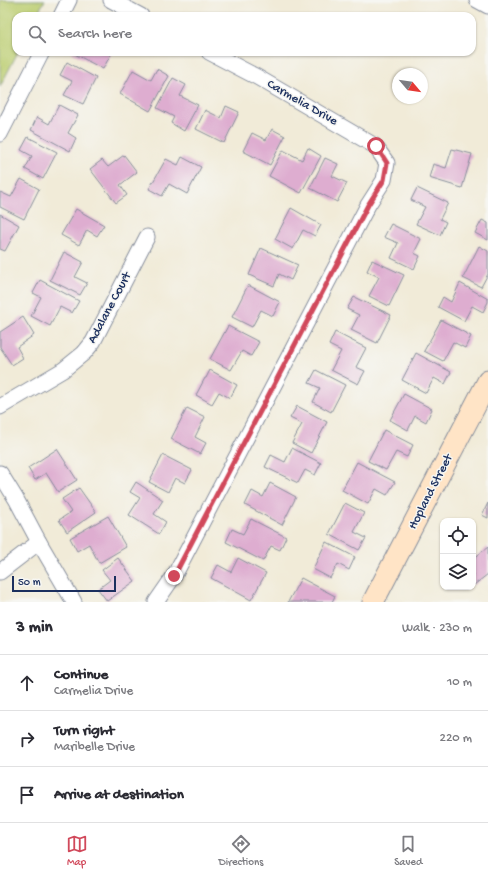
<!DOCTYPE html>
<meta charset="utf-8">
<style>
body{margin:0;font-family:"Gochi Hand",sans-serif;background:#f2f2f3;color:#2b2b33}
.controls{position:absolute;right:12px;bottom:12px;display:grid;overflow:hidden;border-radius:8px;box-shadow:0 1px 3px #0004}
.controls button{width:36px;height:36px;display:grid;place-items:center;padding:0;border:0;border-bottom:1px solid #e1e1e2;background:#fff;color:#2b2b33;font:20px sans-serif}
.compass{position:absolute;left:392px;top:68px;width:36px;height:36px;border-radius:50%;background:#fff;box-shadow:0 1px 3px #0004;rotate:119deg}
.scale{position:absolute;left:12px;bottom:10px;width:104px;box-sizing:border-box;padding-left:4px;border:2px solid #1b2f5e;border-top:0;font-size:11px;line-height:14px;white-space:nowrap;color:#1b2f5e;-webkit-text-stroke:3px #f6f6f2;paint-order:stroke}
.stop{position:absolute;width:12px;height:12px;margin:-9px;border:3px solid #d1495b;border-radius:50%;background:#fff}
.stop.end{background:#d1495b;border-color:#fff;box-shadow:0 1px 4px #0008}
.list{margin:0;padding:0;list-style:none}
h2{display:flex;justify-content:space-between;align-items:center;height:52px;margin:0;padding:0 16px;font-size:17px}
h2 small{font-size:13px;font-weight:400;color:#7c7c81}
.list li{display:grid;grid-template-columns:26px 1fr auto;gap:12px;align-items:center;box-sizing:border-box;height:56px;padding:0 16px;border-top:1px solid #e1e1e2}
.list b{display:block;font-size:15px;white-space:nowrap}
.list p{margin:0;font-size:13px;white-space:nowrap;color:#7c7c81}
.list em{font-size:13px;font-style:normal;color:#7c7c81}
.icon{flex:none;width:22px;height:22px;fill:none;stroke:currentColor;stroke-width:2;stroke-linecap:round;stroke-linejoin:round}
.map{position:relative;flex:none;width:488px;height:602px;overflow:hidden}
.search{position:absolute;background:#fff;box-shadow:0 1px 3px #0004;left:12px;right:12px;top:12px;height:44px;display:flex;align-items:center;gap:10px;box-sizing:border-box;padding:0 14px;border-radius:12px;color:#7c7c81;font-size:15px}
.sheet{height:220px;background:#fff}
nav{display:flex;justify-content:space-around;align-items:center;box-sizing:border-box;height:56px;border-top:1px solid #e1e1e2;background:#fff;font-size:11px;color:#7c7c81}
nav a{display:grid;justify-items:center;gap:2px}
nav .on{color:#d1495b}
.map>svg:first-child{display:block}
.green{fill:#bbcd70;stroke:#6b7e67}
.building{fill:#deadd0}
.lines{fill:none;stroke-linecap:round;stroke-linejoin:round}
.street-casing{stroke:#868d9b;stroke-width:17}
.secondary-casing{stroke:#868d9b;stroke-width:23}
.street{stroke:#fff;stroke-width:15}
.secondary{stroke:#ffe4c6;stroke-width:21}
.route{stroke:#d1495b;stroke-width:5}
.labels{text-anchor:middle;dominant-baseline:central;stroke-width:3;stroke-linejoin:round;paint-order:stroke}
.street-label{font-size:13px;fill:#1b2f5e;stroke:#f6f6f2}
</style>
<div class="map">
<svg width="488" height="602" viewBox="0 0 488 602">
<rect width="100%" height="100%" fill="#f6f6f2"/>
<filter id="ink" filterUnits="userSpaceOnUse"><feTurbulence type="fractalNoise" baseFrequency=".025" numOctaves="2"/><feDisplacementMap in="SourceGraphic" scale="8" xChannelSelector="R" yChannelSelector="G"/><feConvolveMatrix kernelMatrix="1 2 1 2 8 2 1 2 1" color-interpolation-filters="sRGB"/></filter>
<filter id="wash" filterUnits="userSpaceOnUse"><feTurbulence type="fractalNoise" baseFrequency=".012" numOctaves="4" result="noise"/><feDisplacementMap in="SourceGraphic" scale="16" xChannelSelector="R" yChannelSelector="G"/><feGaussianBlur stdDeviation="0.9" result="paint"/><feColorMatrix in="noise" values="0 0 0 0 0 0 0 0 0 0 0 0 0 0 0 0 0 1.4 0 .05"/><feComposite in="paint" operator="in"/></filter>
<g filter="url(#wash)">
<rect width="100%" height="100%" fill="#f1ebd8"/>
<!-- green -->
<path class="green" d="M 0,0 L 45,0 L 36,16 L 16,16 L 16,52 L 18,52 L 0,87 Z"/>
<g id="blocks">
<!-- building -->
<g class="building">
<path d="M 71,52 L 112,52 L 103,69 Z"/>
<path d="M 67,62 L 96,78 L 83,104 L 64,95 L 72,81 L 60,75 Z"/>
<path d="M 157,69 L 169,76 L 150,111 L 120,94 L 133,70 L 151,80 Z"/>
<path d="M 173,78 L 186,85 L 180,96 L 198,105 L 184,131 L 171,123 L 174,117 L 157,108 Z"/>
<path d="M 59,105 L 78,115 L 68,133 L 76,138 L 70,151 L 31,130 L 37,117 L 49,124 Z"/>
<path d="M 226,106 L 239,112 L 224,143 L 196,129 L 205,110 L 221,118 Z"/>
<path d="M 272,129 L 285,136 L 270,165 L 243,151 L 252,133 L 266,140 Z"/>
<path d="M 28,137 L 57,152 L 43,179 L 25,169 L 32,156 L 21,150 Z"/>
<path d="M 308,148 L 321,156 L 301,193 L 269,176 L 283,150 L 302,160 Z"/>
<path d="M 452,149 L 472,154 L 462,188 L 429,178 L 433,164 L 446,168 Z"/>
<path d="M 124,155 L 137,172 L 120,185 L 127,195 L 116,203 L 90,169 L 102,160 L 108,167 Z"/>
<path d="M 182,157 L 201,167 L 187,194 L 169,184 L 162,196 L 149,189 L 166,159 L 178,165 Z"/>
<path d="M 325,158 L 338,164 L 332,176 L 347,183 L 337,202 L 310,188 Z"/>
<path d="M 21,179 L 39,189 L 24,219 L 0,207 L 0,192 L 11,197 Z"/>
<path d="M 417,188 L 448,203 L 440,219 L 446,222 L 440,235 L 416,224 L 425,207 L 411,200 Z"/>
<path d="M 291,208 L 321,225 L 315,236 L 303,230 L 293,249 L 275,239 Z"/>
<path d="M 76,209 L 104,225 L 97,236 L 87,230 L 79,245 L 61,235 Z"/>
<path d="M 0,214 L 19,225 L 5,251 L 0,249 Z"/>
<path d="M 482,220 L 488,223 L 488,240 L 475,233 Z"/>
<path d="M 391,224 L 421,239 L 414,253 L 420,256 L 414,269 L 391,258 L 398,243 L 384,237 Z"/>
<path d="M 479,246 L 488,251 L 488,274 L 481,287 L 463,278 Z"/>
<path d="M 261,248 L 298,265 L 291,280 L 279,274 L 274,286 L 249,275 Z"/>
<path d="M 64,252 L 83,262 L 75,277 L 87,283 L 80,295 L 50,280 Z"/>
<path d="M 372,260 L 404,275 L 389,306 L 369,296 L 379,277 L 367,271 Z"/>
<path d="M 40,280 L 79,301 L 72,313 L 60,307 L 50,326 L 31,316 L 41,297 L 33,293 Z"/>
<path d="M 460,283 L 488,299 L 488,302 L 483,312 L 472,306 L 464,321 L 438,307 L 443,297 L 451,302 Z"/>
<path d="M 248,285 L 280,302 L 273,316 L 261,310 L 252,327 L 232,317 Z"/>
<path d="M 354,297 L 391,315 L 377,343 L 351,330 L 359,315 L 347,309 Z"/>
<path d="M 23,317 L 34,335 L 17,347 L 23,358 L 12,365 L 0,347 L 0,332 Z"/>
<path d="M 441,320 L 471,336 L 465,348 L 453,342 L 443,361 L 424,351 Z"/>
<path d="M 228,326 L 259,342 L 251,356 L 242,351 L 231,370 L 210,359 Z"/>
<path d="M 335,332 L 366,348 L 356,367 L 365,371 L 358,384 L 331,370 L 341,351 L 329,345 Z"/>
<path d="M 416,353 L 451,372 L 445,384 L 434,378 L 426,393 L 402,380 Z"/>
<path d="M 210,370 L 237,385 L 230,398 L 219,392 L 212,404 L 196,395 L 205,378 L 206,378 Z"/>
<path d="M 316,370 L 345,385 L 331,412 L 313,402 L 320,388 L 309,383 Z"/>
<path d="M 404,394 L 432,409 L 426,422 L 415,416 L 408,430 L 390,420 Z"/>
<path d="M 297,406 L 327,422 L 311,453 L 292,443 L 302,424 L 290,418 Z"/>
<path d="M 187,408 L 205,417 L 195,437 L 206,443 L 200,454 L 171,439 Z"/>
<path d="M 384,430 L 413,445 L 407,457 L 396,452 L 386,470 L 368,461 Z"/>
<path d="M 292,448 L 321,463 L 315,475 L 305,470 L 298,483 L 265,467 L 271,455 L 285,462 Z"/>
<path d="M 57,449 L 77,480 L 58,492 L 46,473 L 35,480 L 28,468 Z"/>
<path d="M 163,455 L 192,470 L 185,483 L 175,478 L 168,492 L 149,482 Z"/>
<path d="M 357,462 L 395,482 L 387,495 L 376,489 L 368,504 L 342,490 Z"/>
<path d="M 136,482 L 163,500 L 154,514 L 166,522 L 159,534 L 129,515 L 140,498 L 130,492 Z"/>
<path d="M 270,483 L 296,497 L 282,525 L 245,505 L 252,491 L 263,497 Z"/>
<path d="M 79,488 L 96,512 L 67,532 L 59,520 L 71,512 L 62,499 Z"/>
<path d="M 345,503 L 364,513 L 354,532 L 366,538 L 359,550 L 329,534 Z"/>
<path d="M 488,503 L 488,518 L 482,515 Z"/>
<path d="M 108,516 L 126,547 L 99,563 L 89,544 L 77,551 L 70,538 Z"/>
<path d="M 251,519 L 286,537 L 280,550 L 271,546 L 263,561 L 226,542 L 232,529 L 243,534 Z"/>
<path d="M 326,542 L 355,557 L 349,570 L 338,564 L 330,578 L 313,569 Z"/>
<path d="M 488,547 L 488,574 L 474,585 L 473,584 L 473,559 Z"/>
<path d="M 118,558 L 135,581 L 107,601 L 98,589 L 110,580 L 102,570 Z"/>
<path d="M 238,558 L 266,573 L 251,600 L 211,578 L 218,565 L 231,572 Z"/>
<path d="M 301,578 L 335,596 L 332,602 L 288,602 Z"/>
</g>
</g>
</g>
<g filter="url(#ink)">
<use href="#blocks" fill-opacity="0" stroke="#868d9b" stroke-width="1"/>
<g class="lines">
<!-- street casing -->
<g class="street-casing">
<g id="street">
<path d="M 111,0 L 141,16"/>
<path d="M 477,0 L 488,6"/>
<path d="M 61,16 L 69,0"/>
<path d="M 0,134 L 42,52"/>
<path d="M 0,407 L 63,370 L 84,353 L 93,342 L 147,237"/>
<path d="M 0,473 L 16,499 L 39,542 L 74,602"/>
<path d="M 0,572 L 39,542"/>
<path d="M 156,602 L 174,576 L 368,205 L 384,180 L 387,163 L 375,146 L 257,77 L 209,52"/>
</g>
</g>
<!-- secondary casing -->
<g class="secondary-casing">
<path id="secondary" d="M 373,602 L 488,381"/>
</g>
<!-- street -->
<use href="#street" class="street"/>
<!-- secondary -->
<use href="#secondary" class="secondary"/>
</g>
</g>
<g class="lines" filter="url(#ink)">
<!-- route -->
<path class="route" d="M 174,576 L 368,205 L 384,180 L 387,163 L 376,146"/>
</g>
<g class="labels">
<!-- street labels -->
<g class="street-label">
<text transform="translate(302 103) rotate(30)">Carmelia Drive</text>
<text transform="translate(110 308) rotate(-62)">Adalane Court</text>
<text transform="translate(431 492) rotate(-63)">Hopland Street</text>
</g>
</g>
</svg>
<div class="controls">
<button><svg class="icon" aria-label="locate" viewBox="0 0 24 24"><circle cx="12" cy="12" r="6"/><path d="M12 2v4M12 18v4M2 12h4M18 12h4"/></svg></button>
<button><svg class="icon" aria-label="layers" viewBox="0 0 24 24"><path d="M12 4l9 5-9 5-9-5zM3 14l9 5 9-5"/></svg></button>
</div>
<svg class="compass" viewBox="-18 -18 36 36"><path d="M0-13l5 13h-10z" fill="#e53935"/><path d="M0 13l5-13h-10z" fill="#7c7c81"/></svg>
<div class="scale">50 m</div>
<div class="stop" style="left:376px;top:146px"></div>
<div class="stop end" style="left:174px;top:576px"></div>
<div class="search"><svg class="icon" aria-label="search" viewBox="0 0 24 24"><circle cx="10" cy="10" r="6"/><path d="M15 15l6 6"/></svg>Search here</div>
</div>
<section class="sheet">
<h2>3 min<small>Walk · 230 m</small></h2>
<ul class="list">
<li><svg class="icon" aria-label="ahead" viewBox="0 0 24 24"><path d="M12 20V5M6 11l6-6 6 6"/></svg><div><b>Continue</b><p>Carmelia Drive</p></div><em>10 m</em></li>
<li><svg class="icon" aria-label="right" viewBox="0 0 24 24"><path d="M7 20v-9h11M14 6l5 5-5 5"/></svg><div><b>Turn right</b><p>Maribelle Drive</p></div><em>220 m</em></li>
<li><svg class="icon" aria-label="arrive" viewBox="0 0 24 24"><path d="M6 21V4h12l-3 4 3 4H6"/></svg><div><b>Arrive at destination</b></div></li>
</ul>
</section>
<nav>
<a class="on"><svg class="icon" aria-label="map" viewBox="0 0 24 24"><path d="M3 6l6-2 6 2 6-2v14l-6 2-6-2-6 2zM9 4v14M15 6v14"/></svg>Map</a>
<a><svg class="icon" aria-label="directions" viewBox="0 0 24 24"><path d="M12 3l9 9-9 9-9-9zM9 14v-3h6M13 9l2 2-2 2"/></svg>Directions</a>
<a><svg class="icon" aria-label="saved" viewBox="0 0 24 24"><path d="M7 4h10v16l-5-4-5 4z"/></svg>Saved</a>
</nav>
